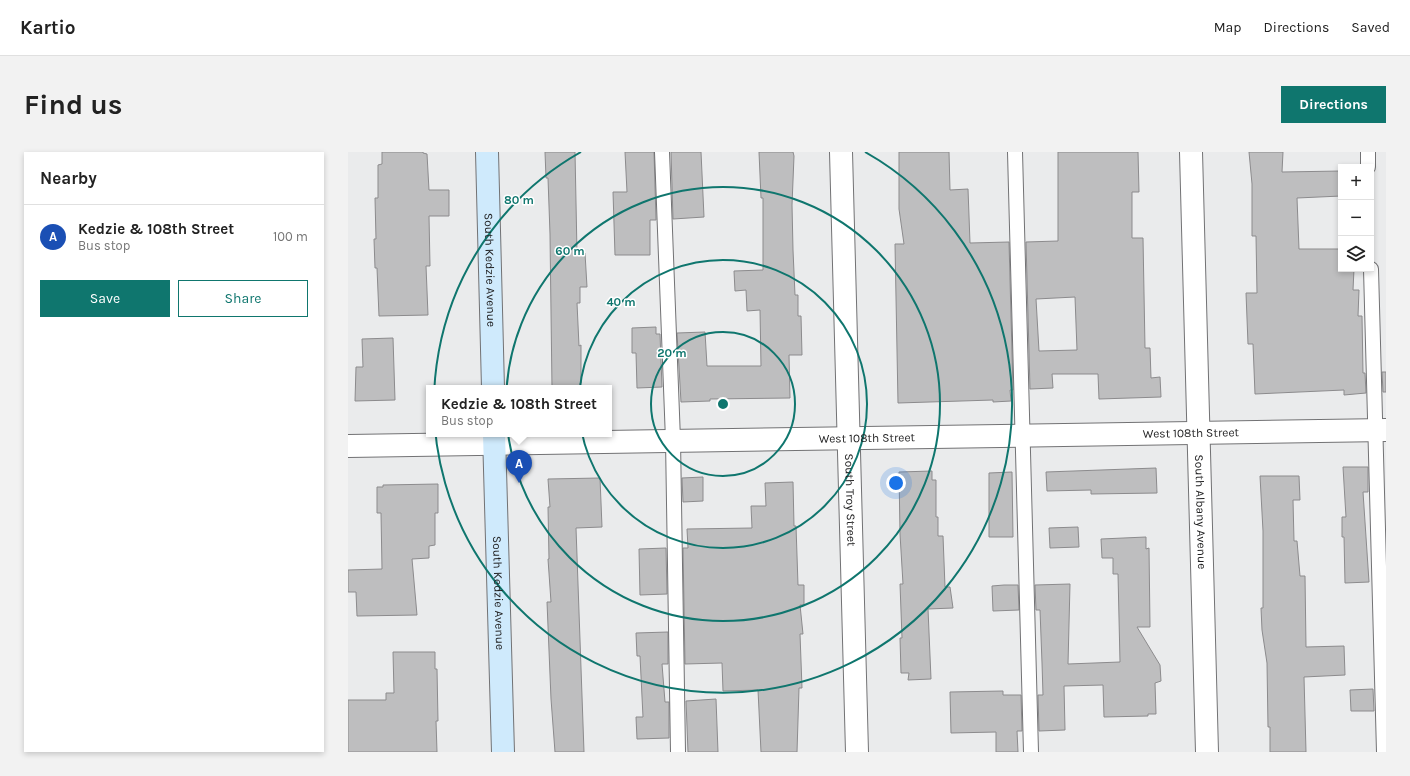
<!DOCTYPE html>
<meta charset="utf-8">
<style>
body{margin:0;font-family:Karla,sans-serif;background:#f2f2f2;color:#222}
.controls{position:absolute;right:12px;top:12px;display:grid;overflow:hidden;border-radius:0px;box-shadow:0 2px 6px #0003}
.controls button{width:36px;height:36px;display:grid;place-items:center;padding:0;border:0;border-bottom:1px solid #e0e0e0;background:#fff;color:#222;font:20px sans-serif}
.you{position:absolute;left:548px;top:331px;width:14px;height:14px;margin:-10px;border:3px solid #fff;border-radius:50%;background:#1a73e8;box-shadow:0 0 0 6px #1a73e833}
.badge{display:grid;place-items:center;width:26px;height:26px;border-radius:50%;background:#0f766e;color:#fff;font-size:13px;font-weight:700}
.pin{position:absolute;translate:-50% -33px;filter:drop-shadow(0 1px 2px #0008)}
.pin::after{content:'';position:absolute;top:21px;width:14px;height:12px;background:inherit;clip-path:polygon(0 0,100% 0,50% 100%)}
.popup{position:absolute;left:78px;top:233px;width:186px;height:52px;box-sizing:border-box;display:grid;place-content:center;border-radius:0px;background:#fff;filter:drop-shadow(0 1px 3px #0005);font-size:13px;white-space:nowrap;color:#767676}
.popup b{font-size:15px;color:#222}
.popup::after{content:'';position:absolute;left:50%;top:100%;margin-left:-8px;border:8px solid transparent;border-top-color:#fff}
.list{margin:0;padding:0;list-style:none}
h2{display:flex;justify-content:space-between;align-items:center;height:52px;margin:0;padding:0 16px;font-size:17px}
h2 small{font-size:13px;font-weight:400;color:#767676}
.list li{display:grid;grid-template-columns:26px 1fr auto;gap:12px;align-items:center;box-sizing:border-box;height:64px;padding:0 16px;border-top:1px solid #e0e0e0}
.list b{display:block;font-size:15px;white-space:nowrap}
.list p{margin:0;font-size:13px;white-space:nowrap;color:#767676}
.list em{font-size:13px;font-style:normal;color:#767676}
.actions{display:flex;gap:8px;padding:12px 16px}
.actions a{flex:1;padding:9px 0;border:1px solid #0f766e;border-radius:0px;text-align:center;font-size:14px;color:#0f766e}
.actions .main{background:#0f766e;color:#fff}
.icon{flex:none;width:22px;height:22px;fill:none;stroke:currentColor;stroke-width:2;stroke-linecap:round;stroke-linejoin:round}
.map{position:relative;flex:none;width:1038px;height:600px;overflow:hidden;border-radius:0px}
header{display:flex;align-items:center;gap:24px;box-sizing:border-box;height:56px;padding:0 20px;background:#fff;border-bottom:1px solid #e0e0e0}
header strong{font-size:19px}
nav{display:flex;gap:22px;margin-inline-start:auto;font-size:14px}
.intro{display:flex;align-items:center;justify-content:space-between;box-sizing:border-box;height:96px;padding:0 24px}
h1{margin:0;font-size:28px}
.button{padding:10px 18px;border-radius:0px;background:#0f766e;color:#fff;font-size:14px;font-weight:700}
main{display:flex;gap:24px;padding:0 24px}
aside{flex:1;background:#fff;border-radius:0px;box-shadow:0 2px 6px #0003}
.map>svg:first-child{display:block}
.building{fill:#bebebf;stroke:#8c8b8d;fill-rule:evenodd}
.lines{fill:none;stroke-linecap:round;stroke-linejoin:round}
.lane-casing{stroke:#727274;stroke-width:16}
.street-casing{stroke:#727274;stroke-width:24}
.secondary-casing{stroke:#727274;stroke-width:24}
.lane{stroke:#fff;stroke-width:14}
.street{stroke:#fff;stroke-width:22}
.secondary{stroke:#cfeafc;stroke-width:22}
.ring{fill:none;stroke:#0f766e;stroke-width:2}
.labels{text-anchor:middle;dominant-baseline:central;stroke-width:3;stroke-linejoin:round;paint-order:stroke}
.street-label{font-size:12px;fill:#1e1e1f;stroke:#fff}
.centre{fill:#0f766e;stroke:#fff;stroke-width:2}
.ring-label{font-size:12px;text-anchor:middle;font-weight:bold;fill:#0f766e;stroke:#fff;stroke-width:3;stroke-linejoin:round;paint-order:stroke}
</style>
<header>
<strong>Kartio</strong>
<nav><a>Map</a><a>Directions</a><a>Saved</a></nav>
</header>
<div class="intro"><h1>Find us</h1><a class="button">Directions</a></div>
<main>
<aside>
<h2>Nearby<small></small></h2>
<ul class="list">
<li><span class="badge" style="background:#1a4fb4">A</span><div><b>Kedzie &amp; 108th Street</b><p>Bus stop</p></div><em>100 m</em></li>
</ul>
<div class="actions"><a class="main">Save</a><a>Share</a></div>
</aside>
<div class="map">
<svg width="1038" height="600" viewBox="0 0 1038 600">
<rect width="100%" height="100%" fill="#eaebec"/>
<!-- building -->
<g class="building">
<path d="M 34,0 L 75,0 L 75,1 L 79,2 L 81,38 L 101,38 L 101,64 L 81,64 L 82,114 L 78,114 L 80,163 L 31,164 L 29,116 L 27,116 L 26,87 L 28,87 L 27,46 L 30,46 L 30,13 L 34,12 Z"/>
<path d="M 197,0 L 227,0 L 229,101 L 237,101 L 239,135 L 232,135 L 232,151 L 229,151 L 231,194 L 233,193 L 233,231 L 232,231 L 232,236 L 204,236 L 202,82 L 200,26 L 198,26 Z"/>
<path d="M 277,0 L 306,0 L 308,68 L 302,68 L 302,103 L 267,103 L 265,40 L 279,40 Z"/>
<path d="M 323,0 L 353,0 L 356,65 L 325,67 Z"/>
<path d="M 411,0 L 445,0 L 446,4 L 444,53 L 445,98 L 447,143 L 450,143 L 450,164 L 453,164 L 454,203 L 441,203 L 442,246 L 362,247 L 362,249 L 333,250 L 329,181 L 357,180 L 359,214 L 413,214 L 412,158 L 399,159 L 398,138 L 387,139 L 386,119 L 415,118 L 415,46 L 413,46 Z"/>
<path d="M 551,0 L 601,0 L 602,38 L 620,37 L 622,91 L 661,90 L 665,238 L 662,238 L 663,249 L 645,250 L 645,248 L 550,251 L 547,92 L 556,92 L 551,57 Z"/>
<path d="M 710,0 L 790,0 L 791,40 L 784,40 L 784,86 L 795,86 L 797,196 L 802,196 L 803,226 L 812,225 L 813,245 L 751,247 L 750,222 L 704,222 L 705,236 L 682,237 L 678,90 L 710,89 ZM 727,145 L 729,198 L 691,199 L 688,147 Z"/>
<path d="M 901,0 L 935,0 L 934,20 L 993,19 L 993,44 L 949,46 L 951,97 L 993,97 L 993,117 L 1006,117 L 1005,138 L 1011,138 L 1010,164 L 1014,164 L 1015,221 L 1017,221 L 1018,241 L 996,243 L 996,238 L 907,242 L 905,192 L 900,192 L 898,141 L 909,141 L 908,84 L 904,84 L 904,32 Z"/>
<path d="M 308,175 L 308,182 L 312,182 L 314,235 L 289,236 L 288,201 L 284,201 L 284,176 Z"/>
<path d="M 45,186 L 47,248 L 7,249 L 8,215 L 15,215 L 14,187 Z"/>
<path d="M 1034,220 L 1038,220 L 1038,240 L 1035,240 Z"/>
<path d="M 995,315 L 1020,315 L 1020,340 L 1015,340 L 1021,430 L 997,431 L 996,385 L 994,385 L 994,365 L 998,365 Z"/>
<path d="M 808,316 L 809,341 L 743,342 L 743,338 L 699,339 L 698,320 Z"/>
<path d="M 584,319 L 584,328 L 588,328 L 588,365 L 590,365 L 590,384 L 595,384 L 597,435 L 602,435 L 605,456 L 580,457 L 583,527 L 560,528 L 561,521 L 553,521 L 552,486 L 554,486 L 552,432 L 555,432 L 552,382 L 551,320 Z"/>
<path d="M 664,320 L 665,385 L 641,385 L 641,321 Z"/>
<path d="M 912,324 L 951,324 L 952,348 L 945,348 L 946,389 L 949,389 L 952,424 L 957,424 L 958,495 L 996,494 L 997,523 L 956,525 L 958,600 L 922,600 L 922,575 L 920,575 L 919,511 L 914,478 L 913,456 L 915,456 L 915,379 Z"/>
<path d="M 355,325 L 355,349 L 335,350 L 334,326 Z"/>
<path d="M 252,326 L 254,375 L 228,376 L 236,600 L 207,600 L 203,547 L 199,450 L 203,450 L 200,407 L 201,407 L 200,355 L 202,355 L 200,327 Z"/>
<path d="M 445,330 L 446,374 L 448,374 L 450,433 L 456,433 L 456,453 L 452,453 L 455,482 L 452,482 L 454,536 L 451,536 L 449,600 L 413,600 L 410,538 L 375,539 L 374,511 L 337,512 L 335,396 L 340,396 L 339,377 L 404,376 L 403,354 L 418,354 L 417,331 Z"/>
<path d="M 90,332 L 90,361 L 87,361 L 87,393 L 81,394 L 81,406 L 64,407 L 69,463 L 9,464 L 8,440 L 0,440 L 0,418 L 34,417 L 33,361 L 29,361 L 29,335 L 35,335 L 35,333 Z"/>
<path d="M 730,375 L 731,395 L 702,396 L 701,376 Z"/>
<path d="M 798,385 L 798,397 L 801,396 L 802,475 L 789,475 L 812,513 L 813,529 L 807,531 L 808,562 L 800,562 L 800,564 L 756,565 L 755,533 L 716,534 L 717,578 L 691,579 L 690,543 L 695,543 L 694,511 L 692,458 L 688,458 L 687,433 L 722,432 L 720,512 L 772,510 L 770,422 L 765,422 L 765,406 L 754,406 L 753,387 Z"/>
<path d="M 318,396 L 319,442 L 292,443 L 291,397 Z"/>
<path d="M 656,433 L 670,433 L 671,458 L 645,459 L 644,434 Z"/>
<path d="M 320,480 L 320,512 L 314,512 L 317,550 L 321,550 L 321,586 L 289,587 L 288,565 L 295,565 L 292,504 L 289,504 L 288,481 Z"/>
<path d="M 45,500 L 87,500 L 87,517 L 89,517 L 90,569 L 88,569 L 89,600 L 0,600 L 0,548 L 38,548 L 38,541 L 46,541 Z"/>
<path d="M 1025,537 L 1026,559 L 1003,559 L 1002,538 Z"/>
<path d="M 655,539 L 655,543 L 673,543 L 674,579 L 669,579 L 670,600 L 648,600 L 648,580 L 603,581 L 602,540 Z"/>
<path d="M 368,547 L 370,600 L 340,600 L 338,549 Z"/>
</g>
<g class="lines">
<!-- lane casing -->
<g class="lane-casing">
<g id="lane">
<path d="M 314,0 L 325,288 L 330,600"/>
<path d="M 667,0 L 683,600"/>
<path d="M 1020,0 L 1020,15"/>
<path d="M 1023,117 L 1036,600"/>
</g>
</g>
<!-- street casing -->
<g class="street-casing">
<g id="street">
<path id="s1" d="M 493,0 L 509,600"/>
<path id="s2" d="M 843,0 L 859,600"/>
<path id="s3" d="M 0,294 L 1038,278"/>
</g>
</g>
<!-- secondary casing -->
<g class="secondary-casing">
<g id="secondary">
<path id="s4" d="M 139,0 L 145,236"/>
<path id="s5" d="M 146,282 L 155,600"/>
</g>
</g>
<!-- lane -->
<use href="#lane" class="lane"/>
<!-- street -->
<use href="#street" class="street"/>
<!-- secondary -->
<use href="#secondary" class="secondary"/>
</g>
<!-- distance rings -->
<g class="ring">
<circle cx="375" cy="252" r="72"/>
<circle cx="375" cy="252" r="144"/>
<circle cx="375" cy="252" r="217"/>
<path d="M517 0A289 289 0 1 1 233 0"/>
</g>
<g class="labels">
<!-- street labels -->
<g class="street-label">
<text stroke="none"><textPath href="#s4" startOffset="118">South Kedzie Avenue</textPath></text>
<text stroke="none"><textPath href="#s3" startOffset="843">West 108th Street</textPath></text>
<text stroke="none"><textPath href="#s3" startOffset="519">West 108th Street</textPath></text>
<text stroke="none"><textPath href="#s1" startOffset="348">South Troy Street</textPath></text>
<text stroke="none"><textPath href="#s2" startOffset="360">South Albany Avenue</textPath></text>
<text stroke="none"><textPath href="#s5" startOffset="159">South Kedzie Avenue</textPath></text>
</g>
</g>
<circle cx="375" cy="252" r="6" class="centre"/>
<g class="ring-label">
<text x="171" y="52">80 m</text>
<text x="222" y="103">60 m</text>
<text x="273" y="154">40 m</text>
<text x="324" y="205">20 m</text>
</g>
</svg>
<div class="controls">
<button>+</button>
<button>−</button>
<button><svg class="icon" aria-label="layers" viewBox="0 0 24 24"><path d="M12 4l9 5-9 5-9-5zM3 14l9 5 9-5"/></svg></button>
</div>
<div class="you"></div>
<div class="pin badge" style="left:171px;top:331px;background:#1a4fb4">A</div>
<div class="popup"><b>Kedzie &amp; 108th Street</b>Bus stop</div>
</div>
</main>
